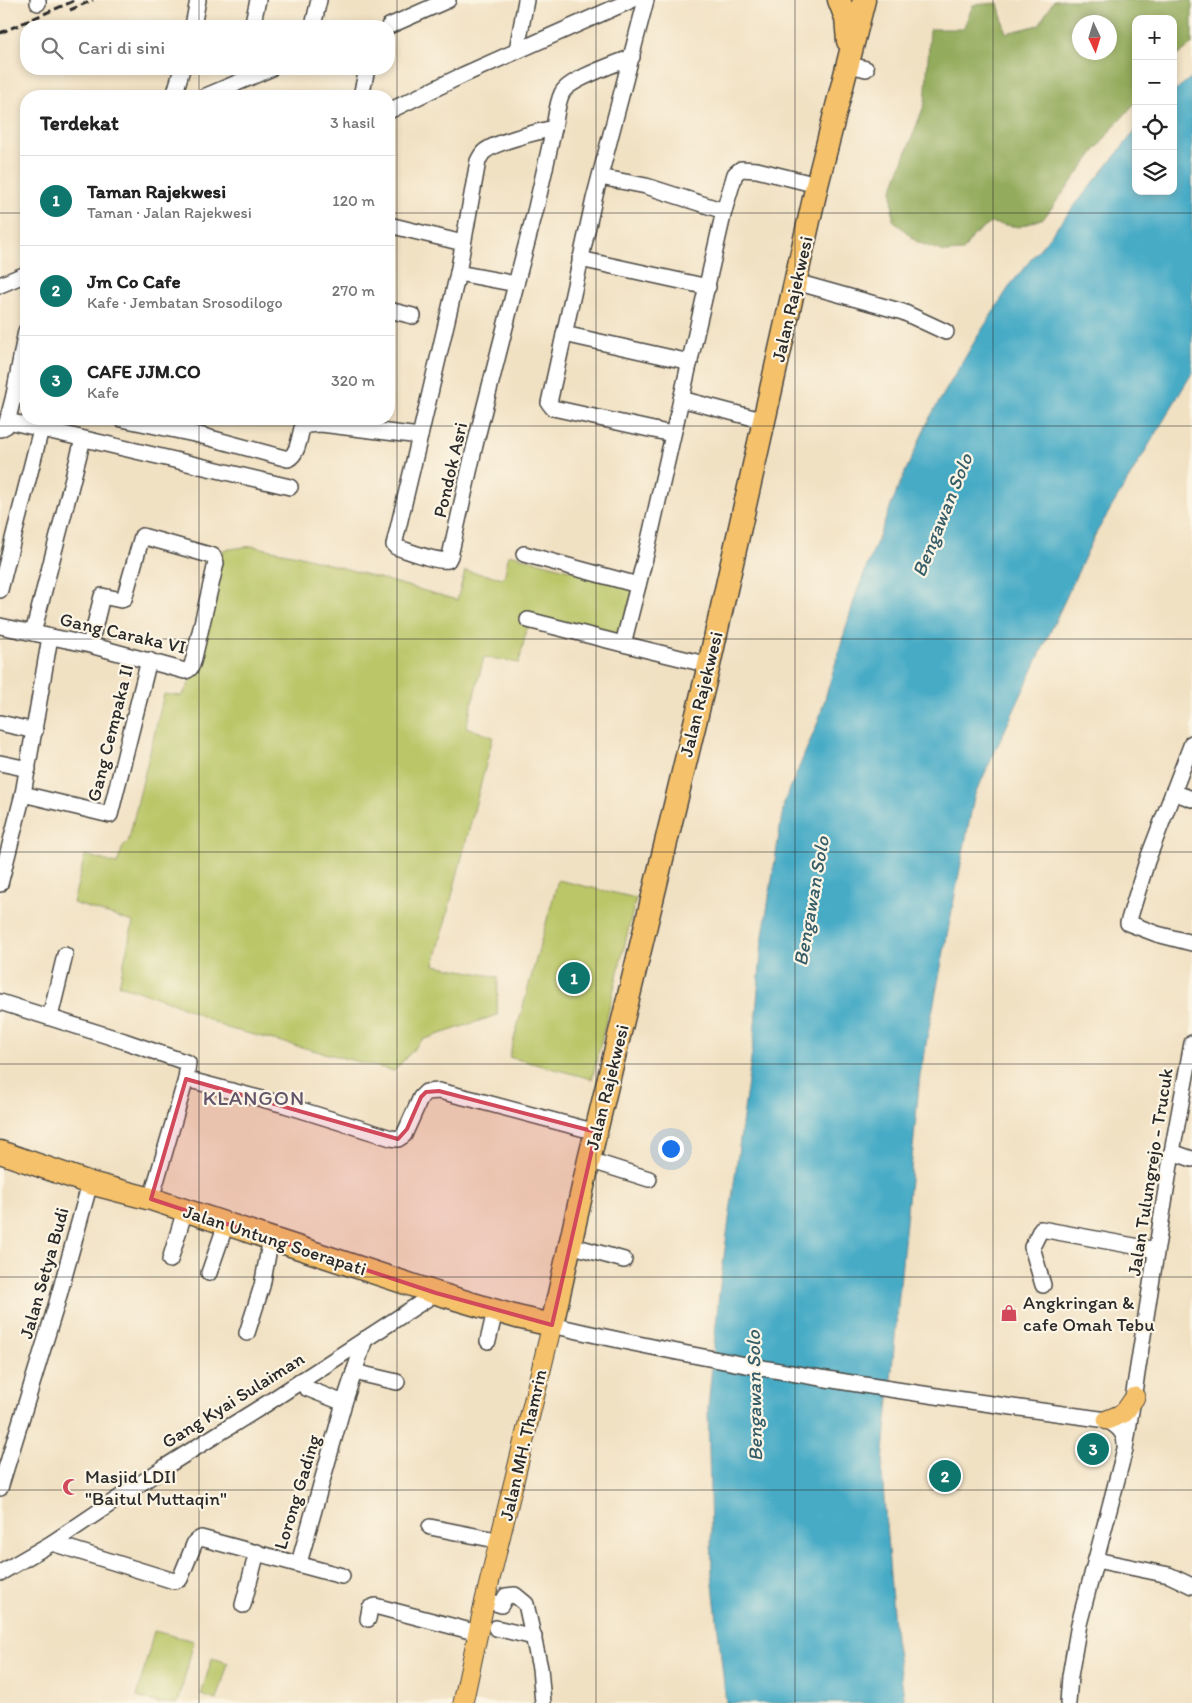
<!DOCTYPE html>
<html lang="id">
<meta charset="utf-8">
<style>
body{margin:0;font-family:Itim,sans-serif;background:#f2f2f2;color:#222}
.controls{position:absolute;right:15px;top:15px;display:grid;overflow:hidden;border-radius:10px;box-shadow:0 2px 8px #0003}
.controls button{width:45px;height:45px;display:grid;place-items:center;padding:0;border:0;border-bottom:1px solid #e0e0e0;background:#fff;color:#222;font:25px sans-serif}
.compass{position:absolute;left:1072px;top:15px;width:45px;height:45px;border-radius:50%;background:#fff;box-shadow:0 2px 8px #0003;rotate:176deg}
.you{position:absolute;left:670px;top:1148px;width:18px;height:18px;margin:-12px;border:4px solid #fff;border-radius:50%;background:#1a73e8;box-shadow:0 0 0 8px #1a73e833}
.badge{display:grid;place-items:center;width:32px;height:32px;border-radius:50%;background:#0f766e;color:#fff;font-size:16px;font-weight:700}
.pin{position:absolute;translate:-50% -50%;border:2px solid #fff;box-shadow:0 1px 5px #0006}
.list{margin:0;padding:0;list-style:none}
h2{display:flex;justify-content:space-between;align-items:center;height:65px;margin:0;padding:0 20px;font-size:21px}
h2 small{font-size:16px;font-weight:400;color:#767676}
.list li{display:grid;grid-template-columns:32px 1fr auto;gap:15px;align-items:center;box-sizing:border-box;height:90px;padding:0 20px;border-top:1px solid #e0e0e0}
.list b{display:block;font-size:19px;white-space:nowrap}
.list p{margin:0;font-size:16px;white-space:nowrap;color:#767676}
.list em{font-size:16px;font-style:normal;color:#767676}
.icon{flex:none;width:28px;height:28px;fill:none;stroke:currentColor;stroke-width:2;stroke-linecap:round;stroke-linejoin:round}
.map{position:relative;flex:none;width:1192px;height:1703px;overflow:hidden}
.search{position:absolute;background:#fff;box-shadow:0 2px 8px #0003;left:20px;top:20px;width:375px;height:55px;display:flex;align-items:center;gap:12px;box-sizing:border-box;padding:0 18px;border-radius:20px;color:#767676;font-size:19px}
.panel{position:absolute;background:#fff;box-shadow:0 2px 8px #0003;left:20px;top:90px;width:375px;height:335px;border-radius:20px}
.map>svg:first-child{display:block}
.green{fill:#bac667;stroke:#727849}
.forest{fill:#93ab5c;stroke:#5f6b44;fill-rule:evenodd}
.water{fill:#46abc6;stroke:#386b78}
.lines{fill:none;stroke-linecap:round;stroke-linejoin:round}
.minor-casing{stroke:#494642;stroke-width:18}
.major-casing{stroke:#494642;stroke-width:21}
.highway-casing{stroke:#494642;stroke-width:25}
.minor{stroke:#fff;stroke-width:15}
.major{stroke:#f5c16b;stroke-width:19}
.highway{stroke:#f5c16b;stroke-width:22}
.rail{stroke:#2b2b2b;stroke-width:3;stroke-dasharray:8 4;stroke-linecap:butt}
.marked{fill:#d1495b;fill-opacity:0.2;stroke:#d1495b;stroke-width:4;stroke-linejoin:round}
.grid{fill:none;stroke:#2b2b2b;stroke-width:1;stroke-opacity:0.55}
.labels{text-anchor:middle;dominant-baseline:central;stroke-width:4.5;stroke-linejoin:round;paint-order:stroke}
.street-label{font-size:19px;fill:#2b2b2b;stroke:#fcf5e5}
.poi-label{font-size:19px;fill:#2b2b2b;stroke:#fcf5e5;text-anchor:start}
.water-label{font-size:20px;font-style:italic;fill:#365e69;stroke:#fcf5e5}
.quarter-label{font-size:21px;letter-spacing:1px;fill:#62546a;stroke:#fcf5e5}
</style>
<div class="map">
<svg width="1192" height="1703" viewBox="0 0 1192 1703">
<rect width="100%" height="100%" fill="#fcf5e5"/>
<filter id="ink" filterUnits="userSpaceOnUse"><feTurbulence type="fractalNoise" baseFrequency=".02" numOctaves="2"/><feDisplacementMap in="SourceGraphic" scale="10" xChannelSelector="R" yChannelSelector="G"/><feConvolveMatrix kernelMatrix="1 2 1 2 8 2 1 2 1" color-interpolation-filters="sRGB"/></filter>
<filter id="wash" filterUnits="userSpaceOnUse"><feTurbulence type="fractalNoise" baseFrequency=".0096" numOctaves="4" result="noise"/><feDisplacementMap in="SourceGraphic" scale="20" xChannelSelector="R" yChannelSelector="G"/><feGaussianBlur stdDeviation="1.12" result="paint"/><feColorMatrix in="noise" values="0 0 0 0 0 0 0 0 0 0 0 0 0 0 0 0 0 1.4 0 .05"/><feComposite in="paint" operator="in"/></filter>
<g filter="url(#wash)">
<rect width="100%" height="100%" fill="#f1e1c3"/>
<!-- green -->
<g class="green">
<path d="M 252,546 L 297,555 L 457,600 L 465,571 L 504,578 L 509,554 L 634,587 L 620,637 L 527,627 L 519,663 L 484,657 L 466,727 L 493,737 L 434,965 L 498,977 L 497,1015 L 422,1040 L 394,1071 L 227,1028 L 172,1002 L 119,985 L 133,922 L 73,903 L 85,855 L 117,864 L 123,846 L 128,842 L 164,694 L 182,696 L 193,676 L 223,550 Z"/>
<path d="M 558,880 L 636,898 L 592,1079 L 509,1057 Z"/>
<path d="M 154,1631 L 194,1641 L 178,1703 L 159,1703 L 137,1697 Z"/>
<path d="M 212,1658 L 228,1663 L 217,1700 L 201,1695 Z"/>
</g>
<!-- forest -->
<path class="forest" d="M 1054,0 L 1192,0 L 1192,44 L 1173,59 L 1173,19 L 1136,19 L 1136,102 L 1111,130 L 1044,218 L 1019,227 L 991,223 L 974,235 L 963,251 L 944,252 L 917,242 L 893,220 L 892,190 L 925,103 L 930,29 L 963,29 L 973,5 L 998,3 L 1006,33 L 1039,25 ZM 1080,22 L 1110,22 L 1110,52 L 1080,52 Z"/>
<!-- water -->
<path class="water" d="M 1192,77 L 1192,373 L 1095,535 L 974,797 L 920,1075 L 882,1473 L 895,1638 L 905,1703 L 726,1703 L 712,1575 L 708,1408 L 719,1293 L 754,1037 L 762,942 L 784,803 L 818,722 L 856,594 L 898,488 L 930,417 L 976,339 L 1011,284 L 1136,130 L 1136,191 L 1173,191 L 1173,92 Z"/>
</g>
<g filter="url(#ink)">
<g class="lines">
<!-- minor casing -->
<g class="minor-casing">
<g id="minor">
<path d="M 646,0 L 594,199 L 549,403 L 553,408 L 672,434"/>
<path d="M 38,3 L 38,0"/>
<path d="M 193,26 L 198,0"/>
<path d="M 252,26 L 258,0"/>
<path d="M 313,26 L 319,0"/>
<path d="M 389,26 L 448,0"/>
<path d="M 517,50 L 526,0"/>
<path d="M 847,64 L 866,69"/>
<path d="M 174,96 L 182,69"/>
<path d="M 206,96 L 270,69"/>
<path d="M 361,96 L 367,69"/>
<path d="M 389,111 L 463,75 L 632,0"/>
<path d="M 600,177 L 646,186 L 724,211"/>
<path d="M 389,225 L 463,243"/>
<path d="M 580,259 L 708,287"/>
<path d="M 796,282 L 903,312 L 946,332"/>
<path d="M 516,284 L 536,208 L 554,128"/>
<path d="M 0,285 L 26,274"/>
<path d="M 389,310 L 413,316"/>
<path d="M 26,331 L 14,395 L 26,397"/>
<path d="M 564,334 L 690,362"/>
<path d="M 681,399 L 765,421"/>
<path d="M 122,419 L 199,435 L 288,459 C 298,454 299,439 302,428 L 307,425 L 321,424 L 420,436 L 394,545 L 396,547 C 409,551 435,562 448,560 L 450,556 L 475,445 L 516,284 L 458,273 L 478,161 C 480,157 482,153 485,151 C 498,141 537,132 554,128 C 556,117 557,103 562,93 C 569,79 616,64 632,57"/>
<path d="M 8,421 L 290,487"/>
<path d="M 0,429 L 6,426 L 14,395"/>
<path d="M 420,436 L 458,273"/>
<path d="M 524,554 L 638,585"/>
<path d="M 0,590 L 41,429"/>
<path d="M 528,620 L 623,644"/>
<path d="M 0,626 L 90,645 L 185,671 C 192,669 192,665 194,658 L 216,563 L 213,556 L 142,536 L 124,599 L 121,600 L 102,596 L 90,645"/>
<path d="M 33,633 L 83,439"/>
<path d="M 709,665 L 623,644 L 645,558 L 724,211 L 735,174 L 741,169 L 757,170 L 817,185"/>
<path d="M 0,723 L 35,731"/>
<path d="M 1192,743 L 1147,861 L 1128,923 L 1157,934 L 1192,943"/>
<path d="M 0,763 L 28,769"/>
<path d="M 1173,792 L 1192,799"/>
<path d="M 23,794 L 110,815 L 149,660"/>
<path d="M 0,884 L 23,794 L 50,637"/>
<path d="M 0,1002 L 124,1041 L 188,1063 L 186,1079 L 151,1199"/>
<path d="M 50,1017 L 65,955"/>
<path d="M 186,1079 L 285,1105 L 391,1138 L 398,1139 L 404,1135 L 421,1097 L 426,1092 L 439,1091 L 472,1099 L 596,1132"/>
<path d="M 1172,1152 L 1192,1159"/>
<path d="M 589,1160 L 649,1179"/>
<path d="M 570,1245 L 624,1260"/>
<path d="M 170,1260 L 185,1210"/>
<path d="M 209,1273 L 226,1224"/>
<path d="M 1043,1285 L 1032,1247 L 1041,1229 L 1156,1250"/>
<path d="M 552,1325 C 735,1368 921,1395 1107,1420 C 1118,1427 1125,1432 1125,1445"/>
<path d="M 247,1333 L 262,1286 L 271,1238"/>
<path d="M 488,1341 L 495,1311"/>
<path d="M 354,1372 L 397,1382"/>
<path d="M 302,1380 L 306,1388 L 344,1403"/>
<path d="M 0,1488 L 56,1306 L 90,1183"/>
<path d="M 430,1527 L 501,1541"/>
<path d="M 52,1543 L 174,1581 L 180,1579 L 195,1542 L 201,1538 L 342,1576"/>
<path d="M 1096,1560 L 1169,1575 L 1192,1586"/>
<path d="M 299,1563 L 344,1403 L 365,1339"/>
<path d="M 0,1573 L 52,1543 L 168,1465 L 266,1404 L 436,1293"/>
<path d="M 492,1602 L 501,1605 L 506,1596 L 515,1595 L 526,1604 L 540,1668 L 543,1703"/>
<path d="M 243,1605 L 257,1552"/>
<path d="M 368,1619 L 370,1608 L 375,1606 L 478,1633"/>
<path d="M 496,1628 L 534,1637"/>
<path d="M 1068,1703 L 1070,1676 L 1079,1624 L 1125,1449 L 1172,1152 L 1192,1043"/>
</g>
</g>
<!-- major casing -->
<g class="major-casing">
<g id="major">
<path d="M 1107,1420 L 1124,1413 L 1135,1397"/>
<path d="M 463,1703 L 485,1600 L 552,1325"/>
</g>
</g>
<!-- highway casing -->
<g class="highway-casing">
<g id="highway">
<path d="M 839,0 L 846,18 L 848,41"/>
<path d="M 0,1152 L 90,1183 L 151,1199 L 436,1293 L 517,1317 L 552,1325 L 589,1160 L 709,665 L 817,185 L 864,0"/>
</g>
</g>
<!-- minor -->
<use href="#minor" class="minor"/>
<!-- major -->
<use href="#major" class="major"/>
<!-- highway -->
<use href="#highway" class="highway"/>
<!-- rail -->
<g class="rail">
<path d="M 70,10 L 93,0"/>
<path d="M 0,33 L 76,0"/>
</g>
</g>
</g>
<!-- marked area -->
<path class="marked" d="M 186,1079 L 398,1139 L 407,1129 L 421,1097 L 426,1092 L 439,1091 L 596,1132 L 552,1325 L 436,1293 L 151,1199 Z"/>
<!-- grid -->
<path class="grid" d="M 199,0 L 199,26M 397,0 L 397,1703M 596,0 L 596,1703M 795,0 L 795,1703M 993,0 L 993,1703M 199,69 L 199,96M 0,213 L 26,213M 389,213 L 1192,213M 199,419 L 199,1703M 0,426 L 1192,426M 0,639 L 1192,639M 0,852 L 1192,852M 0,1064 L 1192,1064M 0,1277 L 1192,1277M 0,1490 L 1192,1490"/>
<!-- icons -->
<defs>
<g id="shop-bare" transform="scale(1.35)"><path d="M-5-2.5h2.3a2.7 3.5 0 0 1 5.4 0H5L5.5 6h-11ZM-1.5-2.5h3a1.5 2.3 0 0 0-3 0Z" fill="#d1495b" stroke="#fcf5e5" stroke-width="2.5" paint-order="stroke"/></g>
<g id="mosque-bare" transform="scale(1.35)"><path d="M3.5-4.9A6 6 0 1 0 3.5 4.9A5 5 0 1 1 3.5-4.9Z" fill="#d1495b" stroke="#fcf5e5" stroke-width="2.5" paint-order="stroke"/></g>
</defs>
<g fill-rule="evenodd">
<use href="#shop-bare" x="1009" y="1313"/>
<use href="#mosque-bare" x="71" y="1487"/>
</g>
<g class="labels">
<!-- street labels -->
<g class="street-label">
<text transform="translate(792 299) rotate(-77)">Jalan Rajekwesi</text>
<text transform="translate(450 470) rotate(-77)">Pondok Asri</text>
<text transform="translate(123 633) rotate(13)">Gang Caraka VI</text>
<text transform="translate(701 694) rotate(-76)">Jalan Rajekwesi</text>
<text transform="translate(110 733) rotate(-76)">Gang Cempaka II</text>
<text transform="translate(607 1087) rotate(-76)">Jalan Rajekwesi</text>
<text transform="translate(1150 1172) rotate(-81)">Jalan Tulungrejo - Trucuk</text>
<text transform="translate(275 1240) rotate(18)">Jalan Untung Soerapati</text>
<text transform="translate(44 1273) rotate(-74)">Jalan Setya Budi</text>
<text transform="translate(233 1400) rotate(-32)">Gang Kyai Sulaiman</text>
<text transform="translate(523 1445) rotate(-77)">Jalan MH. Thamrin</text>
<text transform="translate(297 1492) rotate(-73)">Lorong Gading</text>
</g>
<!-- poi labels -->
<g class="poi-label">
<text x="1023" y="1302">Angkringan &amp;<tspan x="1023" dy="22">cafe Omah Tebu</tspan></text>
<text x="85" y="1476">Masjid LDII<tspan x="85" dy="22">"Baitul Muttaqin"</tspan></text>
</g>
<!-- water labels -->
<g class="water-label">
<text transform="translate(942 515) rotate(-68)">Bengawan Solo</text>
<text transform="translate(811 901) rotate(-80)">Bengawan Solo</text>
<text transform="translate(754 1396) rotate(-91)">Bengawan Solo</text>
</g>
<!-- quarter labels -->
<g class="quarter-label">
<text x="254" y="1097">KLANGON</text>
</g>
</g>
</svg>
<div class="controls">
<button>+</button>
<button>−</button>
<button><svg class="icon" aria-label="locate" viewBox="0 0 24 24"><circle cx="12" cy="12" r="6"/><path d="M12 2v4M12 18v4M2 12h4M18 12h4"/></svg></button>
<button><svg class="icon" aria-label="layers" viewBox="0 0 24 24"><path d="M12 4l9 5-9 5-9-5zM3 14l9 5 9-5"/></svg></button>
</div>
<svg class="compass" viewBox="-18 -18 36 36"><path d="M0-13l5 13h-10z" fill="#e53935"/><path d="M0 13l5-13h-10z" fill="#767676"/></svg>
<div class="you"></div>
<div class="pin badge" style="left:574px;top:978px">1</div>
<div class="pin badge" style="left:945px;top:1476px">2</div>
<div class="pin badge" style="left:1093px;top:1449px">3</div>
<div class="search"><svg class="icon" aria-label="search" viewBox="0 0 24 24"><circle cx="10" cy="10" r="6"/><path d="M15 15l6 6"/></svg>Cari di sini</div>
<section class="panel">
<h2>Terdekat<small>3 hasil</small></h2>
<ul class="list">
<li><span class="badge">1</span><div><b>Taman Rajekwesi</b><p>Taman · Jalan Rajekwesi</p></div><em>120 m</em></li>
<li><span class="badge">2</span><div><b>Jm Co Cafe</b><p>Kafe · Jembatan Srosodilogo</p></div><em>270 m</em></li>
<li><span class="badge">3</span><div><b>CAFE JJM.CO</b><p>Kafe</p></div><em>320 m</em></li>
</ul>
</section>
</div>
